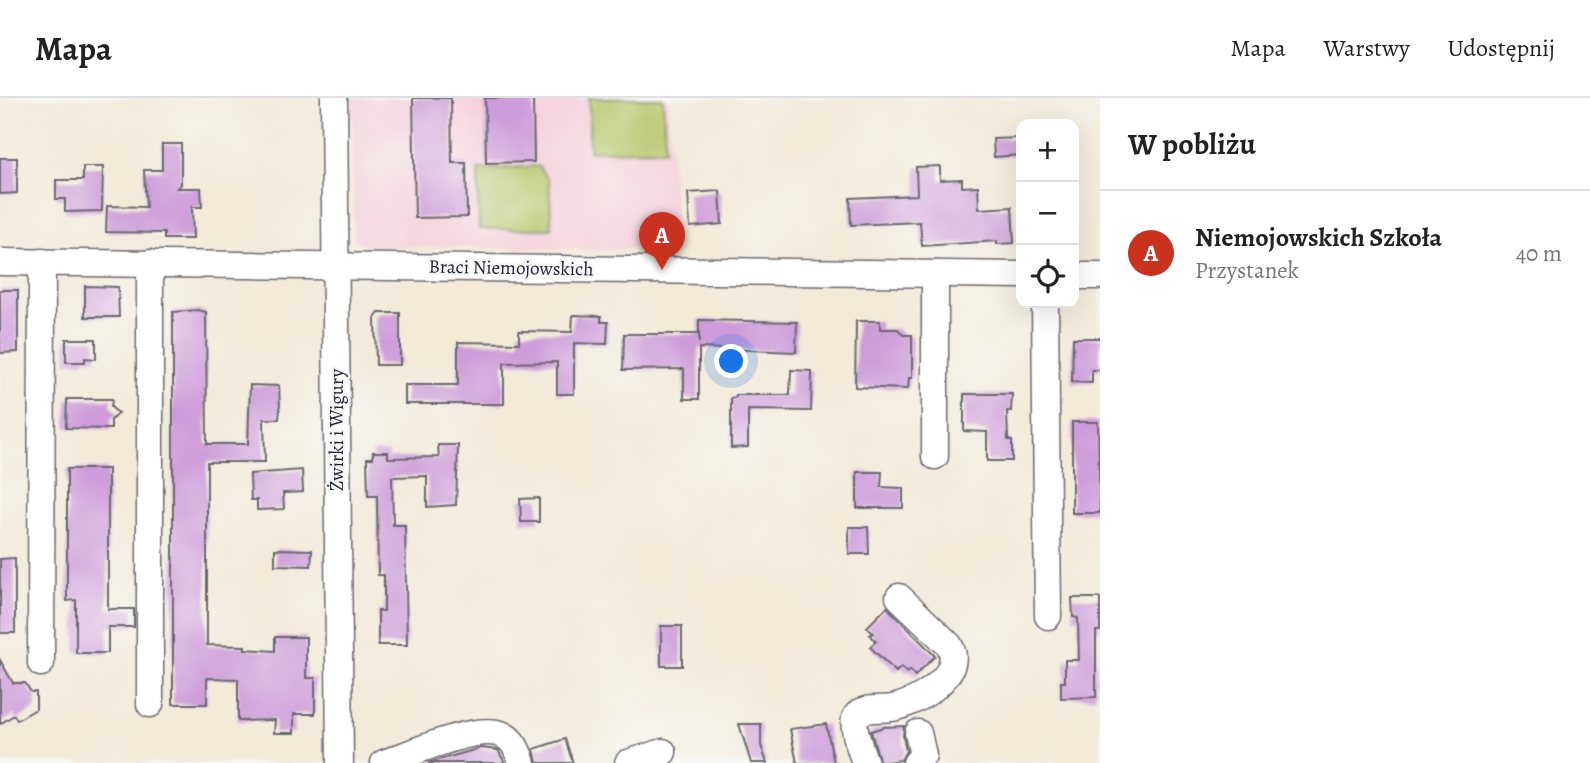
<!DOCTYPE html>
<html lang="pl">
<meta charset="utf-8">
<style>
body{margin:0;font-family:Alegreya,serif;background:#f2f2f2;color:#222}
.controls{position:absolute;right:21px;top:21px;display:grid;overflow:hidden;border-radius:14px;box-shadow:0 7px 28px #0002}
.controls button{width:63px;height:63px;display:grid;place-items:center;padding:0;border:0;border-bottom:2px solid #e0e0e0;background:#fff;color:#222;font:35px sans-serif}
.you{position:absolute;left:732px;top:264px;width:24px;height:24px;margin:-18px;border:5px solid #fff;border-radius:50%;background:#1a73e8;box-shadow:0 0 0 10px #1a73e833}
.badge{display:grid;place-items:center;width:46px;height:46px;border-radius:50%;background:#c8321e;color:#fff;font-size:23px;font-weight:700}
.pin{position:absolute;translate:-50% -58px;filter:drop-shadow(0 2px 4px #0008)}
.pin::after{content:'';position:absolute;top:37px;width:24px;height:21px;background:inherit;clip-path:polygon(0 0,100% 0,50% 100%)}
.list{margin:0;padding:0;list-style:none}
h2{display:flex;justify-content:space-between;align-items:center;height:91px;margin:0;padding:0 28px;font-size:30px}
h2 small{font-size:23px;font-weight:400;color:#767676}
.list li{display:grid;grid-template-columns:46px 1fr auto;gap:21px;align-items:center;box-sizing:border-box;height:126px;padding:0 28px;border-top:2px solid #e0e0e0}
.list b{display:block;font-size:26px;white-space:nowrap}
.list p{margin:0;font-size:23px;white-space:nowrap;color:#767676}
.list em{font-size:23px;font-style:normal;color:#767676}
.icon{flex:none;width:38px;height:38px;fill:none;stroke:currentColor;stroke-width:2;stroke-linecap:round;stroke-linejoin:round}
.map{position:relative;flex:none;width:1100px;height:665px;overflow:hidden}
header{display:flex;align-items:center;gap:42px;box-sizing:border-box;height:98px;padding:0 35px;background:#fff;border-bottom:2px solid #e0e0e0}
header strong{font-size:33px}
nav{display:flex;gap:38px;margin-inline-start:auto;font-size:24px}
main{display:flex}
aside{flex:1;background:#fff}
.map>svg:first-child{display:block}
.built{fill:#f5cfda}
.green{fill:#b5c568;stroke:#6c7452;stroke-width:2}
.building{fill:#ce9cda}
.lines{fill:none;stroke-linecap:round;stroke-linejoin:round}
.minor-casing{stroke:#6b6872;stroke-width:29}
.minor{stroke:#fff;stroke-width:26}
.labels{text-anchor:middle;dominant-baseline:central;stroke-width:5;stroke-linejoin:round;paint-order:stroke}
.street-label{font-size:19px;fill:#22223b;stroke:#f6f6f2}
</style>
<header>
<strong>Mapa</strong>
<nav><a>Mapa</a><a>Warstwy</a><a>Udostępnij</a></nav>
</header>
<main>
<div class="map">
<svg width="1100" height="665" viewBox="0 0 1100 665">
<rect width="100%" height="100%" fill="#f6f6f2"/>
<filter id="ink" filterUnits="userSpaceOnUse"><feTurbulence type="fractalNoise" baseFrequency=".0143" numOctaves="2"/><feDisplacementMap in="SourceGraphic" scale="14" xChannelSelector="R" yChannelSelector="G"/><feConvolveMatrix kernelMatrix="1 2 1 2 8 2 1 2 1" color-interpolation-filters="sRGB"/></filter>
<filter id="wash" filterUnits="userSpaceOnUse"><feTurbulence type="fractalNoise" baseFrequency=".00686" numOctaves="4" result="noise"/><feDisplacementMap in="SourceGraphic" scale="28" xChannelSelector="R" yChannelSelector="G"/><feGaussianBlur stdDeviation="1.57" result="paint"/><feColorMatrix in="noise" values="0 0 0 0 0 0 0 0 0 0 0 0 0 0 0 0 0 1.4 0 .05"/><feComposite in="paint" operator="in"/></filter>
<g filter="url(#wash)">
<rect width="100%" height="100%" fill="#f3ead8"/>
<!-- built -->
<path class="built" d="M 352,0 L 668,0 L 677,152 L 367,149 L 354,141 Z"/>
<!-- green -->
<g class="green">
<path d="M 589,0 L 663,0 L 665,52 L 589,53 Z"/>
<path d="M 538,68 L 549,82 L 552,131 L 479,131 L 478,72 Z"/>
</g>
<g id="blocks">
<!-- building -->
<g class="building">
<path d="M 413,0 L 451,0 L 452,65 L 466,65 L 467,119 L 415,120 Z"/>
<path d="M 485,0 L 533,0 L 534,64 L 486,65 Z"/>
<path d="M 1021,40 L 1021,57 L 994,59 L 993,41 Z"/>
<path d="M 162,46 L 181,46 L 181,86 L 177,90 L 201,90 L 202,109 L 192,109 L 193,141 L 164,141 L 164,135 L 106,134 L 107,108 L 146,109 L 144,72 L 162,72 Z"/>
<path d="M 0,60 L 17,60 L 17,95 L 0,96 Z"/>
<path d="M 940,68 L 940,82 L 962,81 L 962,89 L 978,88 L 979,111 L 1012,109 L 1014,145 L 997,146 L 997,143 L 922,148 L 920,124 L 851,127 L 850,100 L 917,97 L 916,69 Z"/>
<path d="M 83,69 L 103,69 L 102,113 L 65,114 L 65,101 L 56,101 L 56,82 L 83,82 Z"/>
<path d="M 720,93 L 722,126 L 690,129 L 688,95 Z"/>
<path d="M 85,188 L 118,189 L 119,219 L 85,219 Z"/>
<path d="M 0,192 L 18,192 L 18,254 L 0,255 Z"/>
<path d="M 198,212 L 206,214 L 207,346 L 248,346 L 250,287 L 279,288 L 280,311 L 279,321 L 264,321 L 265,364 L 207,364 L 207,547 L 245,548 L 245,551 L 275,553 L 275,539 L 306,539 L 306,580 L 315,580 L 315,616 L 294,616 L 294,635 L 274,635 L 275,622 L 238,623 L 238,581 L 207,580 L 207,606 L 173,606 L 173,214 Z"/>
<path d="M 379,215 L 400,215 L 400,267 L 376,267 L 375,220 Z"/>
<path d="M 573,217 L 601,218 L 601,224 L 608,224 L 607,246 L 574,245 L 574,296 L 557,296 L 557,264 L 504,265 L 504,306 L 405,306 L 405,287 L 458,287 L 458,244 L 519,245 L 519,233 L 572,234 Z"/>
<path d="M 699,222 L 797,224 L 796,254 L 699,250 L 699,301 L 684,301 L 684,271 L 623,272 L 624,236 L 699,236 L 699,245 Z"/>
<path d="M 856,223 L 880,223 L 880,231 L 898,231 L 903,237 L 912,237 L 912,280 L 909,280 L 908,291 L 855,289 Z"/>
<path d="M 1073,240 L 1100,240 L 1100,272 L 1092,272 L 1092,285 L 1072,284 Z"/>
<path d="M 66,241 L 96,241 L 96,261 L 85,260 L 85,264 L 66,264 Z"/>
<path d="M 791,272 L 812,273 L 811,313 L 748,312 L 748,349 L 731,350 L 731,300 L 736,299 L 736,297 L 790,297 Z"/>
<path d="M 964,296 L 1012,296 L 1011,313 L 1007,313 L 1008,342 L 1012,343 L 1012,363 L 987,363 L 987,334 L 964,333 Z"/>
<path d="M 67,301 L 112,301 L 111,309 L 118,315 L 111,322 L 111,331 L 66,330 Z"/>
<path d="M 1072,324 L 1098,324 L 1100,415 L 1072,415 Z"/>
<path d="M 438,347 L 458,347 L 456,407 L 427,409 L 427,378 L 392,379 L 393,427 L 405,427 L 407,547 L 378,547 L 378,513 L 384,513 L 384,477 L 378,477 L 377,398 L 368,398 L 367,360 L 373,360 L 373,354 L 388,354 L 388,360 L 439,359 Z"/>
<path d="M 67,371 L 108,371 L 108,511 L 134,511 L 134,529 L 108,529 L 108,555 L 76,555 L 76,502 L 67,503 Z"/>
<path d="M 302,372 L 303,394 L 283,395 L 284,411 L 257,412 L 257,402 L 251,402 L 250,376 Z"/>
<path d="M 857,374 L 882,374 L 881,389 L 903,390 L 903,410 L 857,410 Z"/>
<path d="M 539,400 L 539,424 L 521,424 L 520,401 Z"/>
<path d="M 849,429 L 868,429 L 869,456 L 849,456 Z"/>
<path d="M 275,451 L 312,452 L 311,468 L 275,467 Z"/>
<path d="M 15,460 L 15,535 L 0,535 L 0,461 Z"/>
<path d="M 1072,500 L 1100,500 L 1100,533 L 1096,533 L 1096,599 L 1061,600 L 1061,584 L 1065,584 L 1065,562 L 1079,562 L 1078,520 L 1073,519 Z"/>
<path d="M 887,509 L 935,558 L 915,578 L 910,572 L 907,575 L 901,569 L 896,574 L 870,549 L 876,543 L 870,537 L 873,535 L 867,529 Z"/>
<rect x="661" y="528" width="21" height="40"/>
<path d="M 0,562 L 13,585 L 25,585 L 31,594 L 36,594 L 36,611 L 17,622 L 14,617 L 0,626 Z"/>
<path d="M 739,626 L 761,626 L 761,647 L 767,665 L 751,665 Z"/>
<path d="M 826,626 L 834,665 L 797,665 L 790,631 Z"/>
<path d="M 904,628 L 903,638 L 906,653 L 901,662 L 880,665 L 871,633 L 884,629 Z"/>
<path d="M 565,641 L 573,665 L 537,665 L 534,651 Z"/>
<path d="M 481,650 L 498,652 L 505,665 L 428,665 Z"/>
</g>
</g>
</g>
<g filter="url(#ink)">
<use href="#blocks" fill-opacity="0" stroke="#6b6872" stroke-width="2"/>
<g class="lines">
<!-- minor casing -->
<g class="minor-casing">
<g id="minor">
<path d="M 334,0 L 340,665"/>
<path d="M 0,164 L 1021,177"/>
<path d="M 150,165 L 150,606"/>
<path d="M 1074,178 L 1100,178"/>
<path d="M 1045,205 L 1048,518"/>
<path d="M 935,358 L 935,176"/>
<path d="M 41,565 L 42,164"/>
<path d="M 384,665 C 410,656 481,623 505,638 C 514,643 519,655 522,665"/>
<path d="M 628,665 L 663,654"/>
<path d="M 865,665 C 862,655 850,626 856,618 C 864,608 881,612 892,610 C 916,606 967,576 949,547 L 899,499"/>
<path d="M 916,665 L 923,657 L 918,635"/>
</g>
</g>
<!-- minor -->
<use href="#minor" class="minor"/>
</g>
</g>
<g class="labels">
<!-- street labels -->
<g class="street-label">
<text transform="translate(511 170) rotate(1)">Braci Niemojowskich</text>
<text transform="translate(337 332) rotate(-90)">Żwirki i Wigury</text>
</g>
</g>
</svg>
<div class="controls">
<button>+</button>
<button>−</button>
<button><svg class="icon" aria-label="locate" viewBox="0 0 24 24"><circle cx="12" cy="12" r="6"/><path d="M12 2v4M12 18v4M2 12h4M18 12h4"/></svg></button>
</div>
<div class="you"></div>
<div class="pin badge" style="left:662px;top:172px">A</div>
</div>
<aside>
<h2>W pobliżu<small></small></h2>
<ul class="list">
<li><span class="badge">A</span><div><b>Niemojowskich Szkoła</b><p>Przystanek</p></div><em>40 m</em></li>
</ul>
</aside>
</main>
